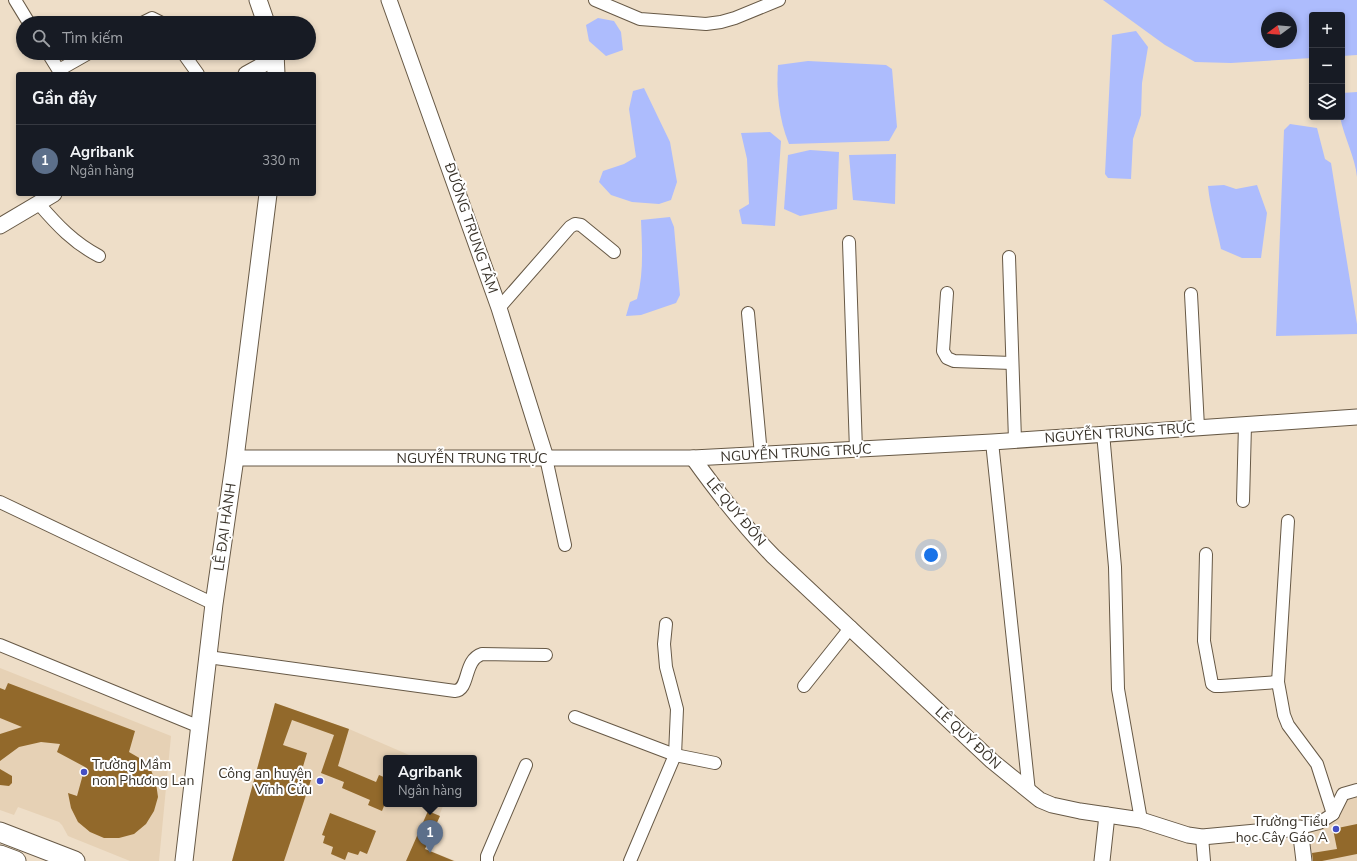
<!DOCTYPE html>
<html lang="vi">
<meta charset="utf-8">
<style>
body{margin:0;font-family:"Nunito Sans",sans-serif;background:#242831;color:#f1f3f6}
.controls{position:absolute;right:12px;top:12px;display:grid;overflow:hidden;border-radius:4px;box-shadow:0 2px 6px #0003}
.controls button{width:36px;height:36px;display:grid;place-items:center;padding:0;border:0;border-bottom:1px solid #363941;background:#171b24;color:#f1f3f6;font:20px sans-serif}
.compass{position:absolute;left:1261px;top:12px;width:36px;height:36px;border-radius:50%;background:#171b24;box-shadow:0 2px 6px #0003;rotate:254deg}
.you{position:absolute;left:931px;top:555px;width:14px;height:14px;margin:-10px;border:3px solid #fff;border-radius:50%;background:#1a73e8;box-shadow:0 0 0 6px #1a73e833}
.badge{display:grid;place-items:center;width:26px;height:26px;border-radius:50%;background:#b45309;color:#fff;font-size:13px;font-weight:700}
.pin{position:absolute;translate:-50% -33px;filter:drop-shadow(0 1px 2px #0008)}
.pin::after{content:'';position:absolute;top:21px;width:14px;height:12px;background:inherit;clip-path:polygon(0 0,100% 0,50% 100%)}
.popup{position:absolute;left:383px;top:755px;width:94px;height:52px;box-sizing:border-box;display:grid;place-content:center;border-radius:4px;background:#171b24;filter:drop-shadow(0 1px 3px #0005);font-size:13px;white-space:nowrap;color:#9ea1a6}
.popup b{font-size:15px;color:#f1f3f6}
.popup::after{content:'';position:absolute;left:50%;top:100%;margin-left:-8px;border:8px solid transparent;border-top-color:#171b24}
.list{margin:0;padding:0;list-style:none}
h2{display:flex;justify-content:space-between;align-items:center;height:52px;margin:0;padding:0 16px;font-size:17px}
h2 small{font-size:13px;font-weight:400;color:#9ea1a6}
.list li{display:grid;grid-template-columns:26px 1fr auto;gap:12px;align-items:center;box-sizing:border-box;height:72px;padding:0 16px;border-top:1px solid #363941}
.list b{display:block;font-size:15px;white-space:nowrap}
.list p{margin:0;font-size:13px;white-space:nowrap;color:#9ea1a6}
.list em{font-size:13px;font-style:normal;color:#9ea1a6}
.icon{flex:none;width:22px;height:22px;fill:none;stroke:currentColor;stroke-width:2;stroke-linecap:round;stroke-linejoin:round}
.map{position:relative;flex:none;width:1357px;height:861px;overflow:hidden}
.search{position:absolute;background:#171b24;box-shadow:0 2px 6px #0003;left:16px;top:16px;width:300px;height:44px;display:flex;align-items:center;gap:10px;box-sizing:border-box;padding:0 14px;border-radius:22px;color:#9ea1a6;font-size:15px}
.panel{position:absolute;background:#171b24;box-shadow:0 2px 6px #0003;left:16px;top:72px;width:300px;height:124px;border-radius:4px}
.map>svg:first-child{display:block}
.built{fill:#e6d1b5}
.water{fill:#adbcfd;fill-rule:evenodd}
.building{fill:#92692b}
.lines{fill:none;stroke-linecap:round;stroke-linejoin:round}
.minor-casing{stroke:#675946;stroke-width:14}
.tertiary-casing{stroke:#675946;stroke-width:17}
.secondary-casing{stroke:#675946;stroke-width:19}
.primary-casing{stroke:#675946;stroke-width:21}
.minor{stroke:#fff;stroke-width:12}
.tertiary{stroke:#fff;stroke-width:15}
.secondary{stroke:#fff;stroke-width:17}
.primary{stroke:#fff;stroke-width:19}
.poi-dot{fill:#454fc4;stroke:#fff;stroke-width:1.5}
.labels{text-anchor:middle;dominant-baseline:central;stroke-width:4;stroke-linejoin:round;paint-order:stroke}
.street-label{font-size:14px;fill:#39332a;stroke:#fff}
.poi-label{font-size:14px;fill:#39332a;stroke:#fff;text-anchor:end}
</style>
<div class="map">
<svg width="1357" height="861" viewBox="0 0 1357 861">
<rect width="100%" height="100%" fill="#eedec8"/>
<!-- built -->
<g class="built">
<path d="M 0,668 L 171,736 L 159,861 L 130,861 L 68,836 L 62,825 L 59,822 L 18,807 L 14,815 L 0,810 Z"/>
<path d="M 275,703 L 349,729 L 416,758 L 386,758 L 386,804 L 444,804 L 425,849 L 456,861 L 232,861 Z"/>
<path d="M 1357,794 L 1357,861 L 1311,861 L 1307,831 L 1348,797 Z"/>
</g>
<!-- water -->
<g class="water">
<path d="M 1103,0 L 1357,0 L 1357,55 L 1342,56 L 1342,15 L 1312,15 L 1312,58 L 1231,63 L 1195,62 L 1165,45 ZM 1267,18 L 1291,18 L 1291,42 L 1267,42 Z"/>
<path d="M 598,18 L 614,21 L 621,32 L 623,50 L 606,56 L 589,41 L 586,25 Z"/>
<path d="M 1136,31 L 1148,47 L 1142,83 L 1141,115 L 1133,139 L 1131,179 L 1108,178 L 1105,174 L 1112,35 Z"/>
<path d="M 808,61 L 886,65 L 892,69 L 897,127 L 889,141 L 789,144 C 779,120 776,91 778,65 Z"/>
<path d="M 644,88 L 670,142 L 677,182 L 671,200 L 659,204 L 632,202 L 611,195 L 599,182 L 603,171 L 624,164 L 636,157 L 629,109 L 633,91 Z"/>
<path d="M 1357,92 L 1357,177 C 1355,157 1344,137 1340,117 L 1342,117 L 1342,93 Z"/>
<path d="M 1290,124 L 1317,128 L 1325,159 L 1331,163 L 1357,324 L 1357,334 L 1276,336 L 1284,130 Z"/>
<path d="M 770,132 L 781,141 L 775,226 L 742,224 L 739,210 L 749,204 L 747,159 L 741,133 Z"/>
<path d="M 810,150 L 839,152 L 837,209 L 800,216 L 784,209 L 788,155 Z"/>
<path d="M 896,154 L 895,204 L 853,200 L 849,155 Z"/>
<path d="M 1224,185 L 1236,189 L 1257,185 L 1267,213 L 1261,258 L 1242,258 L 1221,249 C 1217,228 1210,208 1208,186 Z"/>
<path d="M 670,217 L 674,227 L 680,295 L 676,303 L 641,315 L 626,316 L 630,302 L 637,299 C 644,273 642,247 641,220 Z"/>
</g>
<!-- building -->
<g class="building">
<path d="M 8,683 L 135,731 L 129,752 L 141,759 L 151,770 L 156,783 L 158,797 L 154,811 L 146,824 L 134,834 L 119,838 L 104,838 L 90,832 L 78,822 L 71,808 L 68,793 L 77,796 L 85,767 L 57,752 L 60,744 L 41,742 L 19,747 L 0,761 L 0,734 L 22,727 L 0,718 L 0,688 L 5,690 Z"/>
<path d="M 275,703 L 349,729 L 338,766 L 376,782 L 379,775 L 386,778 L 386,801 L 382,811 L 368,805 L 370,800 L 342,788 L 344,782 L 321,773 L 334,735 L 292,720 L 283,745 L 307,753 L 302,770 L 313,774 L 284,861 L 232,861 Z"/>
<path d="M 0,769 L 12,776 L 12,783 L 9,786 L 0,785 Z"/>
<path d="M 428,811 L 440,816 L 425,849 L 454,861 L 406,861 Z"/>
<path d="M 330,813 L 376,831 L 367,854 L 360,851 L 358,855 L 348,852 L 345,860 L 331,854 L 333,847 L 323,843 L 325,836 L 322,835 Z"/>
<path d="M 1357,824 L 1357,854 L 1322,861 L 1313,861 L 1312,853 L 1337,849 L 1333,829 Z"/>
</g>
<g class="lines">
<!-- minor casing -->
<g class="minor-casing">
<g id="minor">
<path d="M 15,0 L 29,23"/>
<path d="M 595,0 L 640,19 L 706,24 L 721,22 L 735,18 L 779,0"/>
<path d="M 142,23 L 152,18 L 162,23"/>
<path d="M 48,53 L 61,74"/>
<path d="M 183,53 L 198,74"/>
<path d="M 59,70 L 89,53"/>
<path d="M 39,204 C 57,225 74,243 99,256"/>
<path d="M 849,242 L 856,450"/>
<path d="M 1009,257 L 1015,440"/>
<path d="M 947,293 L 943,351 L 947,358 L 954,361 L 1012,363"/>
<path d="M 1191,294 L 1198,427"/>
<path d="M 499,308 L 570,227 L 575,224 L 581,225 L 614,252"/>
<path d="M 748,313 L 761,455"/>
<path d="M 1103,433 L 1115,567 L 1118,689 L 1141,820"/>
<path d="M 992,442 L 1029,792"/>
<path d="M 546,458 L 565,545"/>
<path d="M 1243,501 L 1245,425"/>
<path d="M 0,502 L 214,604"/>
<path d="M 1288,521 L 1278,682 L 1284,715 L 1288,725 L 1317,764 L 1333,814"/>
<path d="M 1206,554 L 1204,641 L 1212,684 L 1215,686 L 1221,686 L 1278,682"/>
<path d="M 0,645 L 200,727"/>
<path d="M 208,657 L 455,691 C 470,690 463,660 482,654 L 546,655"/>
<path d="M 804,686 L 851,627"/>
<path d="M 575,717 L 675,755 L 715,763"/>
<path d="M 1300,828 L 1319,823 L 1333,814 L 1343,794 L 1357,790"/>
<path d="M 1202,837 L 1204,861"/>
<path d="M 487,861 L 487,856 L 526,765"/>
<path d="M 630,861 L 675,755 L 677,709 L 666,667 L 664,644 L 666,624"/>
</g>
</g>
<!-- tertiary casing -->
<g class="tertiary-casing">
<g id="tertiary">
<path d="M 389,0 L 499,308 L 546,458"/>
<path d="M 246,74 L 277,57"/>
<path d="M 0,226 L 54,194"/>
<path d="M 235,458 L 693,458 L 992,442 L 1357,417"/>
<path d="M 693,458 C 718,493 743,525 773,556 L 992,761 L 1040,800 L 1052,805 L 1080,811 L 1141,820 L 1188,835 L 1202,837 L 1300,828 L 1304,861"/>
<path d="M 1102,861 L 1107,815"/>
</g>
</g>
<!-- secondary casing -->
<g class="secondary-casing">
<g id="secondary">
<path d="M 258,0 L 266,23"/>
<path d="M 275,53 L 276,74"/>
<path d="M 184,861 L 214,604 L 235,458 L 268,194"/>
</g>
</g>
<!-- primary casing -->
<g class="primary-casing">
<g id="primary">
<path d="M 0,832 L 75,861"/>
<path d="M 0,855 L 16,861"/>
</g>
</g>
<!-- minor -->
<use href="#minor" class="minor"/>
<!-- tertiary -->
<use href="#tertiary" class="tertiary"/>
<!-- secondary -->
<use href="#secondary" class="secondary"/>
<!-- primary -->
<use href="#primary" class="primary"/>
</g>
<!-- markers -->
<g class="poi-dot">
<circle cx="84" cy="772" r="4"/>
<circle cx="320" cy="781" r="4"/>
<circle cx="1336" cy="829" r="4"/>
</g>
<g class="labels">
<!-- street labels -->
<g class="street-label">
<text transform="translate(471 228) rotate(71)">ĐƯỜNG TRUNG TÂM</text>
<text transform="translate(1120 433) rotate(-4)">NGUYỄN TRUNG TRỰC</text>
<text transform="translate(796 453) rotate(-3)">NGUYỄN TRUNG TRỰC</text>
<text x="472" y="458">NGUYỄN TRUNG TRỰC</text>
<text transform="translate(736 512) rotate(50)">LÊ QUÝ ĐÔN</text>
<text transform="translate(225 527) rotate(-82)">LÊ ĐẠI HÀNH</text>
<text transform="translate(968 738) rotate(43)">LÊ QUÝ ĐÔN</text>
</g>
<!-- poi labels -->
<g class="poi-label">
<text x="92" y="764" text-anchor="start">Trường Mầm<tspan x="92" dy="16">non Phương Lan</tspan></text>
<text x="312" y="773">Công an huyện<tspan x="312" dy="16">Vĩnh Cửu</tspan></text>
<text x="1328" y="821">Trường Tiểu<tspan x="1328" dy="16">học Cây Gáo A</tspan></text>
</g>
</g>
</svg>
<div class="controls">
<button>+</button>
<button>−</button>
<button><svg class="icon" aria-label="layers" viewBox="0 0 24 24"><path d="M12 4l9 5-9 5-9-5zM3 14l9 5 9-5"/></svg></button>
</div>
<svg class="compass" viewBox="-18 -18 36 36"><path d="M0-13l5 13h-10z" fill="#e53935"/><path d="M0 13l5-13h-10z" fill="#9ea1a6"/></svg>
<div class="you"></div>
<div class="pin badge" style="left:430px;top:853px;background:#5c6f8a">1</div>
<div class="popup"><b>Agribank</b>Ngân hàng</div>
<div class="search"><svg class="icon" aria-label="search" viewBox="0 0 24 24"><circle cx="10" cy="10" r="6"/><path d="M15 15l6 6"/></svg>Tìm kiếm</div>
<section class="panel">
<h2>Gần đây<small></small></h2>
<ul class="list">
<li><span class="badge" style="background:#5c6f8a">1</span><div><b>Agribank</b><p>Ngân hàng</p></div><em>330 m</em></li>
</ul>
</section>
</div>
